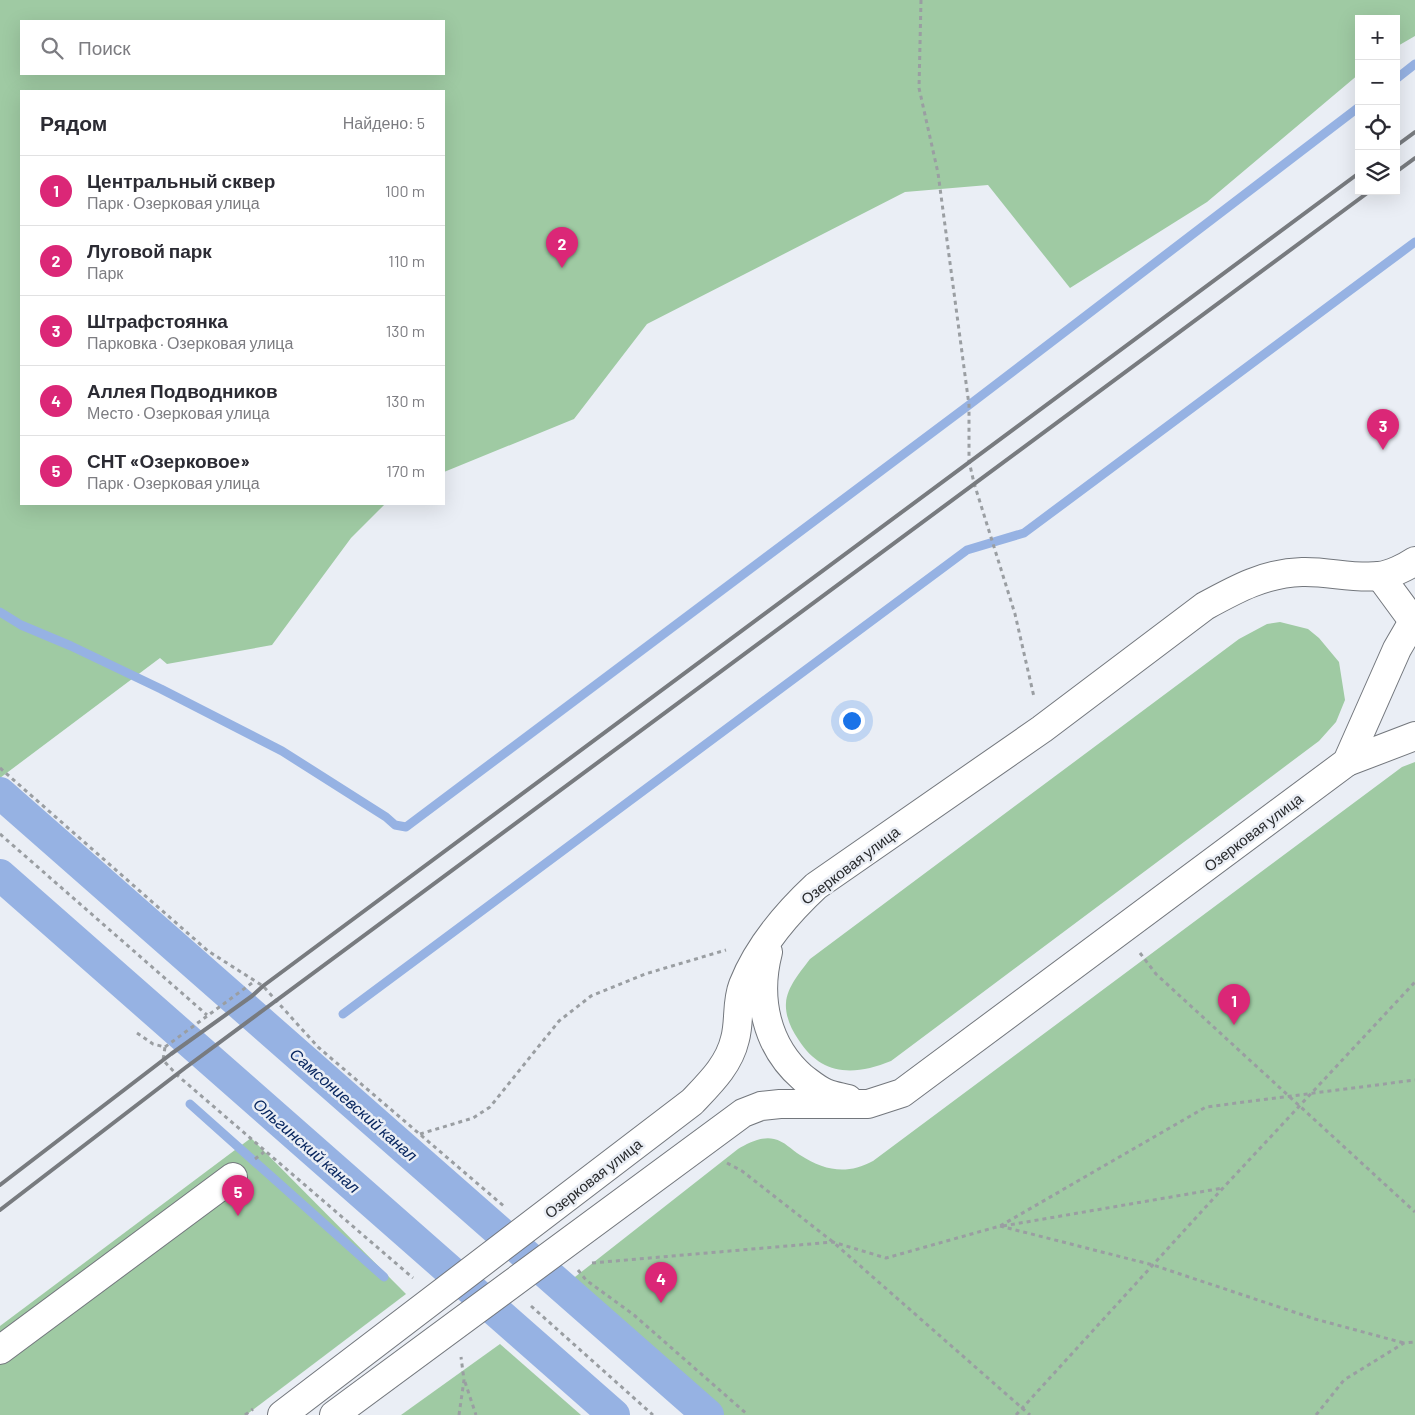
<!DOCTYPE html>
<html lang="ru">
<meta charset="utf-8">
<style>
body{margin:0;font-family:Barlow,sans-serif;background:#f7f7f7;color:#2b2b33}
.controls{position:absolute;right:15px;top:15px;display:grid;overflow:hidden;border-radius:0px;box-shadow:0 5px 20px #0002}
.controls button{width:45px;height:45px;display:grid;place-items:center;padding:0;border:0;border-bottom:1px solid #e1e1e2;background:#fff;color:#2b2b33;font:25px sans-serif}
.you{position:absolute;left:851px;top:720px;width:18px;height:18px;margin:-12px;border:4px solid #fff;border-radius:50%;background:#1a73e8;box-shadow:0 0 0 8px #1a73e833}
.badge{display:grid;place-items:center;width:32px;height:32px;border-radius:50%;background:#db2777;color:#fff;font-size:16px;font-weight:700}
.pin{position:absolute;translate:-50% -41px;filter:drop-shadow(0 1px 2px #0008)}
.pin::after{content:'';position:absolute;top:26px;width:18px;height:15px;background:inherit;clip-path:polygon(0 0,100% 0,50% 100%)}
.list{margin:0;padding:0;list-style:none}
h2{display:flex;justify-content:space-between;align-items:center;height:65px;margin:0;padding:0 20px;font-size:21px}
h2 small{font-size:16px;font-weight:400;color:#7c7c81}
.list li{display:grid;grid-template-columns:32px 1fr auto;gap:15px;align-items:center;box-sizing:border-box;height:70px;padding:0 20px;border-top:1px solid #e1e1e2}
.list b{display:block;font-size:19px;white-space:nowrap}
.list p{margin:0;font-size:16px;white-space:nowrap;color:#7c7c81}
.list em{font-size:16px;font-style:normal;color:#7c7c81}
.icon{flex:none;width:28px;height:28px;fill:none;stroke:currentColor;stroke-width:2;stroke-linecap:round;stroke-linejoin:round}
.map{position:relative;flex:none;width:1415px;height:1415px;overflow:hidden}
.search{position:absolute;background:#fff;box-shadow:0 5px 20px #0002;left:20px;top:20px;width:425px;height:55px;display:flex;align-items:center;gap:12px;box-sizing:border-box;padding:0 18px;border-radius:0px;color:#7c7c81;font-size:19px}
.panel{position:absolute;background:#fff;box-shadow:0 5px 20px #0002;left:20px;top:90px;width:425px;height:415px;border-radius:0px}
.map>svg:first-child{display:block}
.green{fill:#9fcaa3;fill-rule:evenodd}
.lines{fill:none;stroke-linecap:round;stroke-linejoin:round}
.stream{stroke:#96b2e3;stroke-width:9}
.canal{stroke:#96b2e3;stroke-width:32}
.street-casing{stroke:#73777d;stroke-width:30}
.secondary-casing{stroke:#73777d;stroke-width:30}
.path{stroke:#9a9ea2;stroke-width:3;stroke-dasharray:4 4;stroke-linecap:butt}
.street{stroke:#fff;stroke-width:28}
.secondary{stroke:#fff;stroke-width:28}
.rail{stroke:#787b7f;stroke-width:4}
.labels{text-anchor:middle;dominant-baseline:central;stroke-width:5;stroke-linejoin:round;paint-order:stroke}
.street-label{font-size:15px;fill:#27292b;stroke:#eaeef5}
.water-label{font-size:16px;font-style:italic;fill:#092760;stroke:#eaeef5}
</style>
<div class="map">
<svg width="1415" height="1415" viewBox="0 0 1415 1415">
<rect width="100%" height="100%" fill="#eaeef5"/>
<!-- green -->
<g class="green">
<path d="M 0,0 L 1415,0 L 1415,36 L 1396,47 L 1396,19 L 1359,19 L 1359,74 L 1207,202 L 1070,288 L 988,185 L 905,192 L 647,324 L 574,419 L 444,472 L 444,91 L 21,91 L 21,504 L 385,504 L 351,538 L 272,645 L 167,664 L 160,658 L 0,778 ZM 444,21 L 444,74 L 21,74 L 21,21 Z"/>
<path d="M 1280,622 L 1308,629 L 1319,638 L 1339,662 L 1345,700 L 1336,722 L 1319,741 L 891,1061 C 854,1076 821,1076 798,1039 C 791,1029 785,1015 786,1003 C 787,987 801,971 810,959 L 1239,639 L 1267,624 Z"/>
<path d="M 1415,762 L 1415,1415 L 716,1415 L 566,1284 L 738,1149 C 748,1143 762,1136 774,1139 C 784,1141 792,1150 800,1155 C 825,1171 847,1175 873,1161 L 1402,767 Z"/>
<path d="M 251,1138 L 406,1294 L 246,1415 L 0,1415 L 0,1326 Z"/>
<path d="M 500,1344 L 581,1415 L 401,1415 Z"/>
</g>
<g class="lines">
<!-- stream -->
<g class="stream">
<path d="M 1396,79 L 1415,64"/>
<path d="M 0,612 L 21,625 L 71,646 L 161,689 L 282,751 L 386,817 L 395,825 L 406,827 L 969,405 L 1359,107"/>
<path d="M 343,1014 L 967,550 L 1024,533 L 1415,242"/>
<path d="M 190,1104 L 384,1277"/>
</g>
<!-- canal -->
<g class="canal">
<path d="M 0,793 L 708,1415"/>
<path d="M 0,875 L 614,1415"/>
</g>
<!-- street casing -->
<g class="street-casing">
<g id="street">
<path d="M 1347,762 L 1415,736"/>
<path d="M 0,1350 L 233,1177"/>
</g>
</g>
<!-- secondary casing -->
<g class="secondary-casing">
<g id="secondary">
<path d="M 1380,576 L 1413,621"/>
<path d="M 768,952 C 756,998 766,1046 803,1078 C 810,1083 818,1090 826,1093 C 833,1096 841,1097 848,1099"/>
<path d="M 282,1415 L 692,1102 C 710,1083 729,1065 735,1039 C 740,1021 736,1003 743,985 C 758,947 786,914 816,886 L 1042,729 L 1205,606 C 1236,589 1265,573 1302,572 C 1327,571 1354,579 1379,576 C 1390,575 1406,567 1415,561"/>
<path d="M 334,1415 L 743,1113 L 761,1106 L 780,1104 L 868,1104 L 902,1093 L 1347,762 L 1397,649 L 1415,618"/>
</g>
</g>
<!-- path -->
<g class="path">
<path d="M 921,0 L 919,88 L 938,173 L 969,405 L 969,461 L 974,483 L 1015,614 L 1034,697"/>
<path d="M 0,768 L 208,951 L 263,986 L 318,1047 L 506,1208"/>
<path d="M 0,834 L 207,1015"/>
<path d="M 1140,953 L 1156,974 L 1415,1212"/>
<path d="M 137,1033 L 153,1044 L 165,1047 L 163,1060 L 177,1075 L 413,1278"/>
<path d="M 165,1047 L 252,983"/>
<path d="M 420,1134 L 473,1118 L 490,1107 L 559,1021 L 591,996 L 645,974 L 726,950"/>
<path d="M 255,1159 L 264,1152"/>
<path d="M 727,1163 L 742,1171 L 833,1242 L 1030,1415"/>
<path d="M 1000,1226 L 1153,1265 L 1315,1319 L 1404,1343"/>
<path d="M 1003,1226 L 1223,1188"/>
<path d="M 592,1263 L 833,1242 L 886,1258 L 1000,1226 L 1206,1107 L 1415,1080"/>
<path d="M 578,1270 L 586,1280 L 634,1315 L 748,1415"/>
<path d="M 531,1306 L 653,1415"/>
<path d="M 465,1382 L 476,1415"/>
<path d="M 245,1415 L 253,1409"/>
<path d="M 459,1415 L 464,1380 L 461,1357"/>
<path d="M 1016,1415 L 1223,1188 L 1415,982"/>
<path d="M 1316,1415 L 1344,1380 L 1404,1343 L 1415,1342"/>
</g>
<!-- street -->
<use href="#street" class="street"/>
<!-- secondary -->
<use href="#secondary" class="secondary"/>
<!-- rail -->
<g class="rail">
<path d="M 1396,146 L 1415,132"/>
<path d="M 1396,172 L 1415,158"/>
<path d="M 0,1185 L 171,1054 L 252,996 L 263,986 L 1359,173"/>
<path d="M 0,1210 L 185,1068 L 1370,191"/>
</g>
</g>
<g class="labels">
<!-- street labels -->
<g class="street-label">
<text transform="translate(1253 832) rotate(-37)">Озерковая улица</text>
<text transform="translate(850 865) rotate(-37)">Озерковая улица</text>
<text transform="translate(593 1178) rotate(-38)">Озерковая улица</text>
</g>
<!-- water labels -->
<g class="water-label">
<text transform="translate(354 1104) rotate(41)">Самсониевский канал</text>
<text transform="translate(307 1145) rotate(41)">Ольгинский канал</text>
</g>
</g>
</svg>
<div class="controls">
<button>+</button>
<button>−</button>
<button><svg class="icon" aria-label="locate" viewBox="0 0 24 24"><circle cx="12" cy="12" r="6"/><path d="M12 2v4M12 18v4M2 12h4M18 12h4"/></svg></button>
<button><svg class="icon" aria-label="layers" viewBox="0 0 24 24"><path d="M12 4l9 5-9 5-9-5zM3 14l9 5 9-5"/></svg></button>
</div>
<div class="you"></div>
<div class="pin badge" style="left:1234px;top:1025px">1</div>
<div class="pin badge" style="left:562px;top:268px">2</div>
<div class="pin badge" style="left:1383px;top:450px">3</div>
<div class="pin badge" style="left:661px;top:1303px">4</div>
<div class="pin badge" style="left:238px;top:1216px">5</div>
<div class="search"><svg class="icon" aria-label="search" viewBox="0 0 24 24"><circle cx="10" cy="10" r="6"/><path d="M15 15l6 6"/></svg>Поиск</div>
<section class="panel">
<h2>Рядом<small>Найдено: 5</small></h2>
<ul class="list">
<li><span class="badge">1</span><div><b>Центральный сквер</b><p>Парк · Озерковая улица</p></div><em>100 m</em></li>
<li><span class="badge">2</span><div><b>Луговой парк</b><p>Парк</p></div><em>110 m</em></li>
<li><span class="badge">3</span><div><b>Штрафстоянка</b><p>Парковка · Озерковая улица</p></div><em>130 m</em></li>
<li><span class="badge">4</span><div><b>Аллея Подводников</b><p>Место · Озерковая улица</p></div><em>130 m</em></li>
<li><span class="badge">5</span><div><b>СНТ «Озерковое»</b><p>Парк · Озерковая улица</p></div><em>170 m</em></li>
</ul>
</section>
</div>
